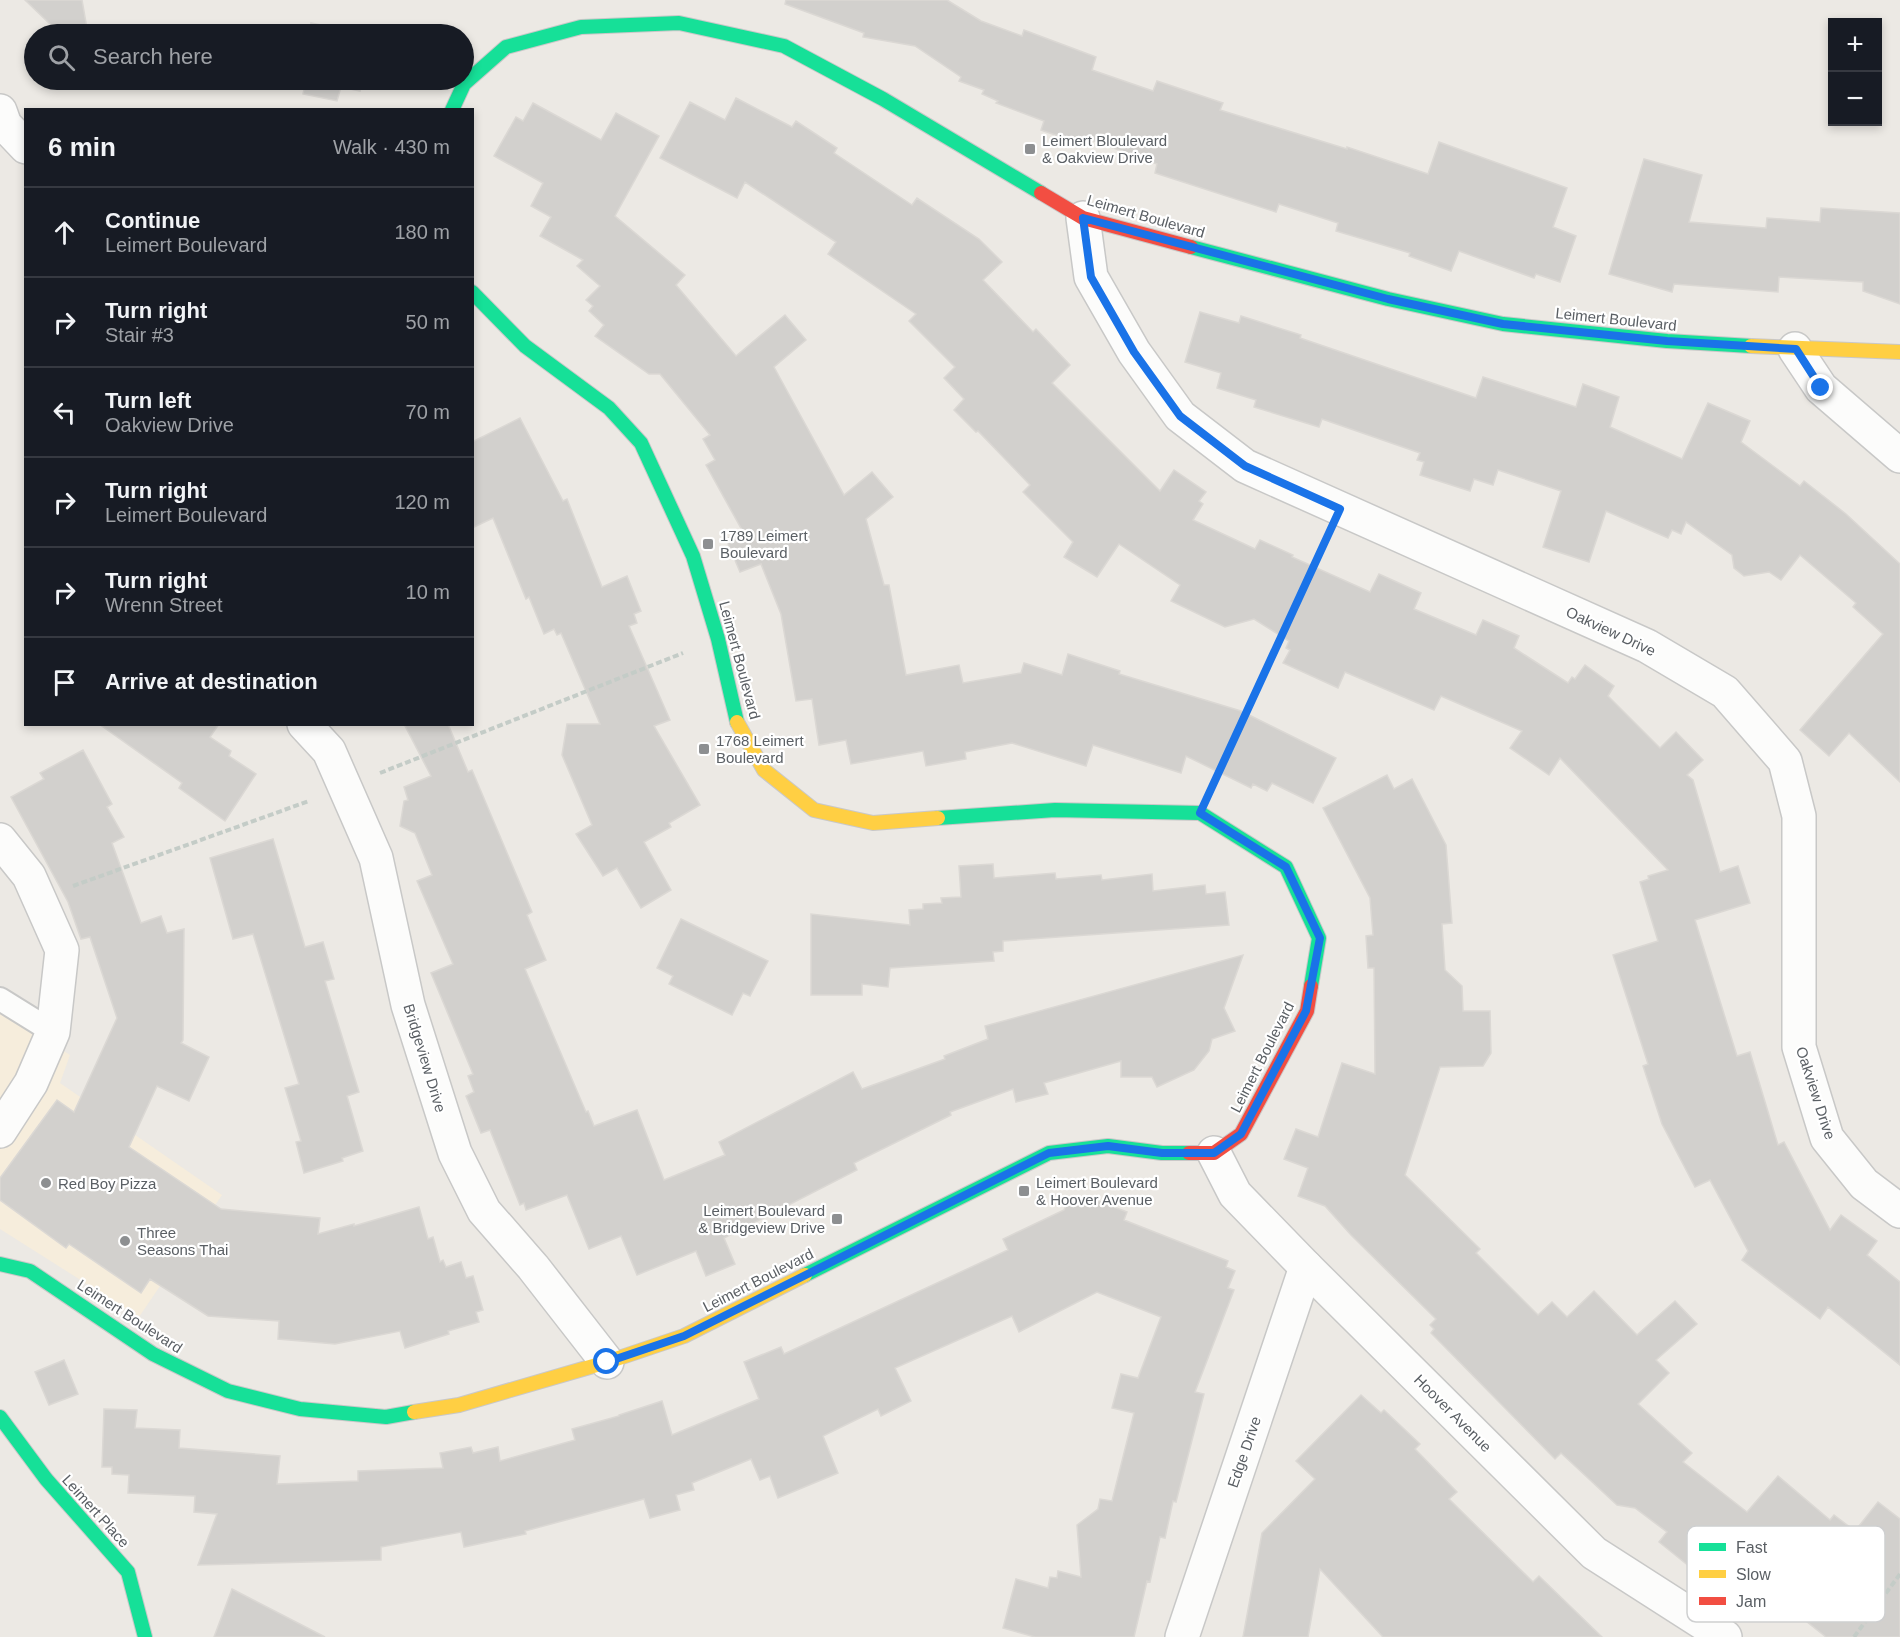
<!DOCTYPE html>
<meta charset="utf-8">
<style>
body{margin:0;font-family:Arial,sans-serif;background:#20242c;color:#f1f3f6}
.controls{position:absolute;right:18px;top:18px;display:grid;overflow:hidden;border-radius:0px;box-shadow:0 3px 9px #0003}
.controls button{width:54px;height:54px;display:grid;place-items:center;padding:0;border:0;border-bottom:2px solid #363941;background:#171b24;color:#f1f3f6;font:30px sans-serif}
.stop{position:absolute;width:18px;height:18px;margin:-14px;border:4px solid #1a73e8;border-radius:50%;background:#fff}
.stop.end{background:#1a73e8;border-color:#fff;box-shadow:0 2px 6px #0008}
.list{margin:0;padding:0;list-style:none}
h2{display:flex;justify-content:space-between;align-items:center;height:78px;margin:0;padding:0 24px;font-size:26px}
h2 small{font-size:20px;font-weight:400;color:#9ea1a6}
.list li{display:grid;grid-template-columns:39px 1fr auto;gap:18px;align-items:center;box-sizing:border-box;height:90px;padding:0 24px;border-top:2px solid #363941}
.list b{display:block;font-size:22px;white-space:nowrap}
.list p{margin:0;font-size:20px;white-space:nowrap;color:#9ea1a6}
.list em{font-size:20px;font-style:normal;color:#9ea1a6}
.icon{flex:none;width:33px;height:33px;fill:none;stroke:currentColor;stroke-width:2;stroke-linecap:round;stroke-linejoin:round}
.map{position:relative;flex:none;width:1900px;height:1637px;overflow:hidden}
.search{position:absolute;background:#171b24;box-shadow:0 3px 9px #0003;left:24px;top:24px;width:450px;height:66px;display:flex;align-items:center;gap:15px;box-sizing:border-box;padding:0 21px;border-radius:33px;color:#9ea1a6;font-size:22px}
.panel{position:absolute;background:#171b24;box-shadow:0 3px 9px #0003;left:24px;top:108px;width:450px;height:618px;border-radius:0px}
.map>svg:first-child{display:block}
.commercial{fill:#f6eddc}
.building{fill:#d2d0cd;stroke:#dbd8d4;stroke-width:1.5}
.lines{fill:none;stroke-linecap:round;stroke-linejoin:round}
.lane-casing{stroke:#c8c8c7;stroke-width:26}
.street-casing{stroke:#c8c8c7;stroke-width:36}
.fast-casing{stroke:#c9c8c8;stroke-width:16}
.slow-casing{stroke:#c9c8c8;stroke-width:16}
.jam-casing{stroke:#c9c8c8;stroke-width:16}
.path{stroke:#c4ccc7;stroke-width:4;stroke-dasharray:6 3;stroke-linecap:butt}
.lane{stroke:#fcfcfb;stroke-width:22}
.street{stroke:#fcfcfb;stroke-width:33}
.fast{stroke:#16e098;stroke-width:14}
.slow{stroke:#ffcf43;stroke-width:14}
.jam{stroke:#f24e42;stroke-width:14}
.route{stroke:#1a73e8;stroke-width:8}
.poi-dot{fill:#8d8f91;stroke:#fff;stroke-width:2}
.labels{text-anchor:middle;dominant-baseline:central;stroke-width:4.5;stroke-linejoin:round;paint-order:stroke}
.poi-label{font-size:15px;fill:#5a5f64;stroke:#fff;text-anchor:start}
.street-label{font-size:15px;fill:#5a5f64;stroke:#fff}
.key{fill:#fff;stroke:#cecfd0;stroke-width:1.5}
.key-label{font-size:16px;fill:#5a5f64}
</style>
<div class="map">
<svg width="1900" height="1637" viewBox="0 0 1900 1637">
<rect width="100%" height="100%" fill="#ece9e4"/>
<!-- commercial -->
<path class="commercial" d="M 0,1011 L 70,1055 L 60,1083 L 222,1195 L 139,1317 L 0,1229 Z"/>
<!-- building -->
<g class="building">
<path d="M 25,0 L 82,0 L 88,34 L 53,34 L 51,25 Z"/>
<path d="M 786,0 L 947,0 L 981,21 L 1022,36 L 1024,30 L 1096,57 L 1092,70 L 1153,91 L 1157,81 L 1223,103 L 1220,110 L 1347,149 L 1347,147 L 1428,174 L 1439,142 L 1567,188 L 1553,227 L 1576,236 L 1560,282 L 1536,274 L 1534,278 L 1459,251 L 1451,271 L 1409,256 L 1410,253 L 1336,231 L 1338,223 L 1279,204 L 1276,212 L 1155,173 L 1157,164 L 1089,139 L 1087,146 L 1041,130 L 1044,121 L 996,103 L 998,101 L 982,94 L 984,90 L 959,81 L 961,77 L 915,46 L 863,37 L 864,33 L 785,4 Z"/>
<path d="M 311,23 L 367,34 L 309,34 Z"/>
<path d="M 302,80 L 362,80 L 360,91 L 341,87 L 337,101 L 303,94 L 306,80 Z"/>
<path d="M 736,98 L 792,127 L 796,121 L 837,148 L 834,153 L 912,205 L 917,198 L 979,239 L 1002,262 L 983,280 L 1033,332 L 1036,329 L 1070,365 L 1052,383 L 1160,491 L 1174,470 L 1206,492 L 1199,501 L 1203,504 L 1193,520 L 1255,549 L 1260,540 L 1293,555 L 1292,557 L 1370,592 L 1379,574 L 1421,593 L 1414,609 L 1476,635 L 1483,620 L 1519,636 L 1514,648 L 1568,683 L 1572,677 L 1575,679 L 1585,665 L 1614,686 L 1608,696 L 1660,748 L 1676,732 L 1703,760 L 1687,775 L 1693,780 L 1720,872 L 1738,866 L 1750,903 L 1695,920 L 1737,1056 L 1750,1052 L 1778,1145 L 1784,1142 L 1830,1230 L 1841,1215 L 1877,1241 L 1867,1255 L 1900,1282 L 1900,1365 L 1828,1307 L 1820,1319 L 1742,1260 L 1748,1251 L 1710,1180 L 1695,1187 L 1662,1124 L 1643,1066 L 1648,1064 L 1613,955 L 1658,941 L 1640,882 L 1649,879 L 1648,876 L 1668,870 L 1560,758 L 1549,775 L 1510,748 L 1522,731 L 1441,696 L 1434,710 L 1345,672 L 1338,688 L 1283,663 L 1290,650 L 1286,648 L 1289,641 L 1254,619 L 1225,627 L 1171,601 L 1180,585 L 1119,544 L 1097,577 L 1064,557 L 1073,542 L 1023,492 L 1030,485 L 978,431 L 976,432 L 954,410 L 964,399 L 944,378 L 955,367 L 909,321 L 916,314 L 828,254 L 836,242 L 745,182 L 737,198 L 660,158 L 690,102 L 725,120 Z"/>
<path d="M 533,103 L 601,140 L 616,113 L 659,136 L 615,216 L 685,275 L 676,285 L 736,356 L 785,315 L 806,340 L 774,367 L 844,495 L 872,472 L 893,497 L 866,519 L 884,585 L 889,585 L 906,675 L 959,665 L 963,683 L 1021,673 L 1024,663 L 1062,675 L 1068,654 L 1120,671 L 1119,674 L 1241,711 L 1336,758 L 1313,803 L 1272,783 L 1267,791 L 1253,784 L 1251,788 L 1186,756 L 1181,773 L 1093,745 L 1086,766 L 1012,743 L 965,752 L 966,759 L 926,766 L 923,751 L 851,764 L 846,740 L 819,745 L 812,699 L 796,701 L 781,614 L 761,564 L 740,572 L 726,539 L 743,532 L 706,465 L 715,460 L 703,439 L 710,435 L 660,374 L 649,374 L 595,336 L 604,325 L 589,311 L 593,306 L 586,300 L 600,286 L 577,266 L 583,260 L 540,236 L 551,217 L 531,206 L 543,183 L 494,156 L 516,117 L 523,121 Z"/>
<path d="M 1644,159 L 1702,175 L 1689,222 L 1766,228 L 1767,218 L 1820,222 L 1821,208 L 1900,213 L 1900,304 L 1863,291 L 1863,282 L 1779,277 L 1778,292 L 1674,284 L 1672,292 L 1609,274 Z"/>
<path d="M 1200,312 L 1239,323 L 1241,316 L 1301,335 L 1300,338 L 1476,398 L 1483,377 L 1576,407 L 1583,384 L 1619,397 L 1610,427 L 1682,459 L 1708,403 L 1750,421 L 1741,442 L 1800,486 L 1804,481 L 1846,514 L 1900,564 L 1900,782 L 1849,733 L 1829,756 L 1800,730 L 1883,634 L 1853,607 L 1856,603 L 1800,555 L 1781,580 L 1769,572 L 1744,576 L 1734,568 L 1732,555 L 1686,522 L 1681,534 L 1672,530 L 1668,538 L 1606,511 L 1589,562 L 1543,547 L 1561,491 L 1498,470 L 1493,485 L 1474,479 L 1470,491 L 1420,475 L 1424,462 L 1417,460 L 1420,453 L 1322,419 L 1319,427 L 1254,407 L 1256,400 L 1217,388 L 1221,373 L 1185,362 Z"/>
<path d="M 520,418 L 563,501 L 567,499 L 602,587 L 627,576 L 641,611 L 634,614 L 637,623 L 629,626 L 670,720 L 654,726 L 700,805 L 669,823 L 671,827 L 644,842 L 671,890 L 641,908 L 617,868 L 603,876 L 576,834 L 592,825 L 562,755 L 567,724 L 600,724 L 561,633 L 557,635 L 554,629 L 544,634 L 529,597 L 526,599 L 493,518 L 472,528 L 472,442 Z"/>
<path d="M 99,724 L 219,724 L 210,737 L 231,751 L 229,756 L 256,774 L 225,821 L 179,788 L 182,783 Z"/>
<path d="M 404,724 L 448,724 L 468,772 L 472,770 L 532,912 L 527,915 L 546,960 L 525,969 L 586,1112 L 588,1111 L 594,1126 L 637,1110 L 664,1180 L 725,1155 L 719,1142 L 853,1072 L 862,1089 L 945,1059 L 944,1056 L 988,1039 L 985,1026 L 1243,955 L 1224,1008 L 1235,1031 L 1212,1039 L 1209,1051 L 1194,1070 L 1157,1087 L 1152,1077 L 1121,1077 L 1121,1061 L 1044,1083 L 1048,1094 L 1016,1102 L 1013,1089 L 950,1112 L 951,1115 L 854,1163 L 857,1170 L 724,1238 L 735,1264 L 706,1276 L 696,1251 L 637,1275 L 621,1236 L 589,1249 L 567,1195 L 526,1210 L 524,1203 L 520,1205 L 490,1130 L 481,1133 L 466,1096 L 474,1092 L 468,1076 L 473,1074 L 431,973 L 453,964 L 417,881 L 432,875 L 415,833 L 400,826 L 404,801 L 408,800 L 404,787 L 431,776 Z"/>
<path d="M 83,750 L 112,804 L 107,807 L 124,837 L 112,843 L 141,923 L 161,916 L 167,933 L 184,929 L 183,1040 L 181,1043 L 209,1057 L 189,1101 L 157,1086 L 129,1147 L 221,1209 L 320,1218 L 318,1234 L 354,1224 L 354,1226 L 419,1207 L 428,1239 L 433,1237 L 440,1262 L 443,1260 L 446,1267 L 461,1262 L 466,1278 L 473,1276 L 483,1310 L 476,1312 L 479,1322 L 448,1331 L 449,1334 L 405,1348 L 400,1331 L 335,1344 L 278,1339 L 279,1321 L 208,1316 L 150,1279 L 141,1293 L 69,1244 L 66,1248 L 0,1200 L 0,1178 L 57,1100 L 74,1112 L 117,1018 L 90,937 L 81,939 L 68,902 L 11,797 L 44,779 L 40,773 Z"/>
<path d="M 1387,775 L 1394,789 L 1412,779 L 1446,845 L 1452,923 L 1442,924 L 1445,970 L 1462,986 L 1463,1011 L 1490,1011 L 1491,1053 L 1483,1066 L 1440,1067 L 1405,1175 L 1480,1249 L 1476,1253 L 1538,1315 L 1552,1302 L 1567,1317 L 1594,1291 L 1637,1335 L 1675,1301 L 1697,1324 L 1656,1360 L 1669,1373 L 1638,1404 L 1692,1453 L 1683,1462 L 1747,1512 L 1778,1476 L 1830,1520 L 1834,1515 L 1855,1531 L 1878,1502 L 1900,1519 L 1900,1637 L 1826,1637 L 1757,1582 L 1752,1588 L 1745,1583 L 1741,1588 L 1700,1553 L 1690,1567 L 1659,1542 L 1667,1532 L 1635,1508 L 1617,1505 L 1561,1453 L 1555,1459 L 1431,1333 L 1434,1329 L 1430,1325 L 1436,1319 L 1351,1235 L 1325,1206 L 1298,1196 L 1308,1168 L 1284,1159 L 1296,1129 L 1318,1137 L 1342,1063 L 1375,1074 L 1374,968 L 1368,968 L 1366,936 L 1373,935 L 1370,898 L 1323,808 Z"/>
<path d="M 273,839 L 305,947 L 323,942 L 334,979 L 325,981 L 359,1092 L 347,1096 L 363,1151 L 342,1158 L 343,1161 L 304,1173 L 296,1142 L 301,1141 L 285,1088 L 299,1084 L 253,934 L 233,939 L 210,858 Z"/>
<path d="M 993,864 L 994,878 L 1055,873 L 1056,879 L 1101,875 L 1102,880 L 1152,874 L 1153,891 L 1205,885 L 1206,894 L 1225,892 L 1229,925 L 1003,941 L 1003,951 L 993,952 L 994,961 L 890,968 L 888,987 L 862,984 L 862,995 L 811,995 L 811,914 L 910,925 L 909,910 L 923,909 L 923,904 L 942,903 L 941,898 L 961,897 L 959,866 Z"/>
<path d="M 681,919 L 768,961 L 750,996 L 743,993 L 732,1015 L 669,984 L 673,976 L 657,968 Z"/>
<path d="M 1068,1199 L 1090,1207 L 1093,1199 L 1127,1212 L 1124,1220 L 1228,1261 L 1226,1267 L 1235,1271 L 1228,1288 L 1234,1290 L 1195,1392 L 1204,1394 L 1176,1502 L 1173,1501 L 1165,1538 L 1160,1537 L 1150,1582 L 1147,1581 L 1134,1637 L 1035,1637 L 1003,1628 L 1016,1579 L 1048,1588 L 1050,1577 L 1057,1578 L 1058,1571 L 1081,1577 L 1077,1525 L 1098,1509 L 1100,1499 L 1112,1501 L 1134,1413 L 1112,1408 L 1121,1374 L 1138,1378 L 1161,1317 L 1097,1292 L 1019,1332 L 1012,1316 L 895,1368 L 911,1401 L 881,1416 L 878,1409 L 823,1436 L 838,1473 L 778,1498 L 770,1476 L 760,1480 L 751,1459 L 692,1483 L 694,1490 L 676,1495 L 680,1510 L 650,1518 L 644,1499 L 525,1531 L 526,1534 L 464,1547 L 461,1532 L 381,1547 L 381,1560 L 198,1565 L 217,1514 L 194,1512 L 195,1496 L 128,1493 L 129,1475 L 112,1474 L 112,1467 L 102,1467 L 104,1409 L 137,1410 L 135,1428 L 180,1430 L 179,1448 L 280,1456 L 277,1484 L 358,1481 L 358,1471 L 443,1468 L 440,1453 L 471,1447 L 473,1453 L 498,1447 L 500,1461 L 575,1440 L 572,1429 L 619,1416 L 619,1415 L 662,1401 L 672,1435 L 759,1399 L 744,1362 L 781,1347 L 784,1354 L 1008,1250 L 1003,1239 L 1064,1210 Z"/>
<path d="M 64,1360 L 78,1394 L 49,1405 L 35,1372 Z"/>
<path d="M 1361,1395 L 1381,1413 L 1384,1410 L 1420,1444 L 1415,1449 L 1457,1492 L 1449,1499 L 1533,1582 L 1539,1576 L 1602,1637 L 1383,1637 L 1320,1569 L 1308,1637 L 1243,1637 L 1262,1533 L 1315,1479 L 1296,1461 Z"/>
<path d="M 232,1589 L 325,1637 L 214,1637 Z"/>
</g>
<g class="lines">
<!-- lane casing -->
<g class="lane-casing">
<path id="lane" d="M 0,999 L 53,1032"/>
</g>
<!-- street casing -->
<g class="street-casing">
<g id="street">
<path d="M 0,111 L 5,125 L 26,147"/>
<path d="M 1083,218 L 1091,277 L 1134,352 L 1180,416 L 1245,466 L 1647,646 L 1725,692 L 1785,761 L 1799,816 L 1799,1047 L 1827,1138 L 1864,1184 L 1900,1211"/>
<path d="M 1795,349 L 1821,388 L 1900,456"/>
<path d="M 304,724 L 329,751 L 376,858 L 408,1005 L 455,1153 L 484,1211 L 533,1267 L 607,1362"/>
<path d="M 0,840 L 29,876 L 62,950 L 53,1032 L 31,1083 L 0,1131"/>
<path d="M 1214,1153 L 1235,1194 L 1306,1267 L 1594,1553 L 1725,1637"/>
<path d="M 1182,1637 L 1306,1267"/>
</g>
</g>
<!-- fast casing -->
<g class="fast-casing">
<g id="fast">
<path d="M 452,110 L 464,84 L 506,47 L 581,27 L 679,23 L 784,46 L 883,99 L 1041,193"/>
<path d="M 1191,247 L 1388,299 L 1503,324 L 1667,341 L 1751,346"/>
<path d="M 472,292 L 525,346 L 609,408 L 641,443 L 693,556 L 718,639 L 737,722"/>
<path d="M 938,818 L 1055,810 L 1200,813 L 1286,867 L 1319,938 L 1311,986"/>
<path d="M 0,1264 L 30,1271 L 153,1354 L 228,1391 L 300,1409 L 386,1417 L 414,1412"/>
<path d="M 805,1275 L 1049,1153 L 1108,1146 L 1162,1153 L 1189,1153"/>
<path d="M 0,1417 L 46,1479 L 128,1572 L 145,1637"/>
</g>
</g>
<!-- slow casing -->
<g class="slow-casing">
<g id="slow">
<path d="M 1751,346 L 1900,352"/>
<path d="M 737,722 L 764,770 L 814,810 L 873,823 L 938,818"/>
<path d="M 414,1412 L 459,1405 L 607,1362 L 684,1336 L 805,1275"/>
</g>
</g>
<!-- jam casing -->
<g class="jam-casing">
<g id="jam">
<path d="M 1041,193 L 1083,218 L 1191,247"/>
<path d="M 1189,1153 L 1214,1153 L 1241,1134 L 1307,1011 L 1311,986"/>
</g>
</g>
<!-- path -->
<g class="path">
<path d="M 380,773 L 683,653"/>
<path d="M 1216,778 L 1325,543"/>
<path d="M 73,886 L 309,801"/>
<path d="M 1854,1637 L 1900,1574"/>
</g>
<!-- lane -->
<use href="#lane" class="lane"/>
<!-- street -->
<use href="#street" class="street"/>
<!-- fast -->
<use href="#fast" class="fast"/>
<!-- slow -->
<use href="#slow" class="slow"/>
<!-- jam -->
<use href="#jam" class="jam"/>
</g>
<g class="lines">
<!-- route -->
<path class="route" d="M 607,1362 L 684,1336 L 1049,1153 L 1108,1146 L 1162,1153 L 1214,1153 L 1241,1134 L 1306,1011 L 1320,938 L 1286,867 L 1200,813 L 1340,509 L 1245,466 L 1180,416 L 1134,352 L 1091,277 L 1083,218 L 1388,299 L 1503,324 L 1667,341 L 1796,349 L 1821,388"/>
</g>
<!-- markers -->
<g class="poi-dot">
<rect x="1024" y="143" width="12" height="12" rx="3"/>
<rect x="702" y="538" width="12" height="12" rx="3"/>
<rect x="698" y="743" width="12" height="12" rx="3"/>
<circle cx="46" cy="1183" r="6"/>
<rect x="1018" y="1185" width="12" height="12" rx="3"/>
<rect x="831" y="1213" width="12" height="12" rx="3"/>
<circle cx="125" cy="1241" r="6"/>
</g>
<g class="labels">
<!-- poi labels -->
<g class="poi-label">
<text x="1042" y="140">Leimert Bloulevard<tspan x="1042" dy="17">&amp; Oakview Drive</tspan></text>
<text x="720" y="535">1789 Leimert<tspan x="720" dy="17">Boulevard</tspan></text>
<text x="716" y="740">1768 Leimert<tspan x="716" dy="17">Boulevard</tspan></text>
<text x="1036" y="1182">Leimert Boulevard<tspan x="1036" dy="17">&amp; Hoover Avenue</tspan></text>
<text x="58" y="1183">Red Boy Pizza</text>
<text x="825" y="1210" text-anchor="end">Leimert Boulevard<tspan x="825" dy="17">&amp; Bridgeview Drive</tspan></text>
<text x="137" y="1232">Three<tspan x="137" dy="17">Seasons Thai</tspan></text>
</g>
<!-- street labels -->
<g class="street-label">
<text transform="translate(1146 216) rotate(16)">Leimert Boulevard</text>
<text transform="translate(1616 319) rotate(6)">Leimert Boulevard</text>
<text transform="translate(1611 631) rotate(25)">Oakview Drive</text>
<text transform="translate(740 660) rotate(75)">Leimert Boulevard</text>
<text transform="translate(1262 1057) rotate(-63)">Leimert Boulevard</text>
<text transform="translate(425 1058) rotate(73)">Bridgeview Drive</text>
<text transform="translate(1816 1093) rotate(72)">Oakview Drive</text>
<text transform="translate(758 1280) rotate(-27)">Leimert Boulevard</text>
<text transform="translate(130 1316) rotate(33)">Leimert Boulevard</text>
<text transform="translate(1453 1413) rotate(45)">Hoover Avenue</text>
<text transform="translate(1244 1452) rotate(-71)">Edge Drive</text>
<text transform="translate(96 1511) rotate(48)">Leimert Place</text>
</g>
</g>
<!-- legend -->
<rect x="1687" y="1526" width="198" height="96" rx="9" class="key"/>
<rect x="1699" y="1543" width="27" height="8" fill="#16e098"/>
<rect x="1699" y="1570" width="27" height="8" fill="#ffcf43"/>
<rect x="1699" y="1597" width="27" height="8" fill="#f24e42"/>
<g class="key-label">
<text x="1736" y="1553">Fast</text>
<text x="1736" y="1580">Slow</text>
<text x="1736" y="1607">Jam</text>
</g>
</svg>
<div class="controls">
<button>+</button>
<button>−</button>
</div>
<div class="stop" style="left:607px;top:1362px"></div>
<div class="stop end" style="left:1821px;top:388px"></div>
<div class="search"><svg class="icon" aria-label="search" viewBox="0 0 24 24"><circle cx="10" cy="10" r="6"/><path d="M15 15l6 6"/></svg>Search here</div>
<section class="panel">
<h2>6 min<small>Walk · 430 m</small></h2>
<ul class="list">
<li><svg class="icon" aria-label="ahead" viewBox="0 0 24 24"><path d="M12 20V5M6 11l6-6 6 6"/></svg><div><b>Continue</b><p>Leimert Boulevard</p></div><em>180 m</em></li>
<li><svg class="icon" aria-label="right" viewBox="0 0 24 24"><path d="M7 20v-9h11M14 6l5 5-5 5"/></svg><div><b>Turn right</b><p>Stair #3</p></div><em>50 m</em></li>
<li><svg class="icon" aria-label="left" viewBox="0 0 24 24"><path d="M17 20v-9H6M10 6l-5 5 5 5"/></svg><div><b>Turn left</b><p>Oakview Drive</p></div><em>70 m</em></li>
<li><svg class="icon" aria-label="right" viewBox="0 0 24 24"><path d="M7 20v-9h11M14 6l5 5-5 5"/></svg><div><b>Turn right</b><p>Leimert Boulevard</p></div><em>120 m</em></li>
<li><svg class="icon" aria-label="right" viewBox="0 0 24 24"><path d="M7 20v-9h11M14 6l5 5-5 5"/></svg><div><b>Turn right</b><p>Wrenn Street</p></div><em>10 m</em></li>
<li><svg class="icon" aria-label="arrive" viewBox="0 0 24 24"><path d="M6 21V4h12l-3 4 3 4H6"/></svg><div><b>Arrive at destination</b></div></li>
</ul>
</section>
</div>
